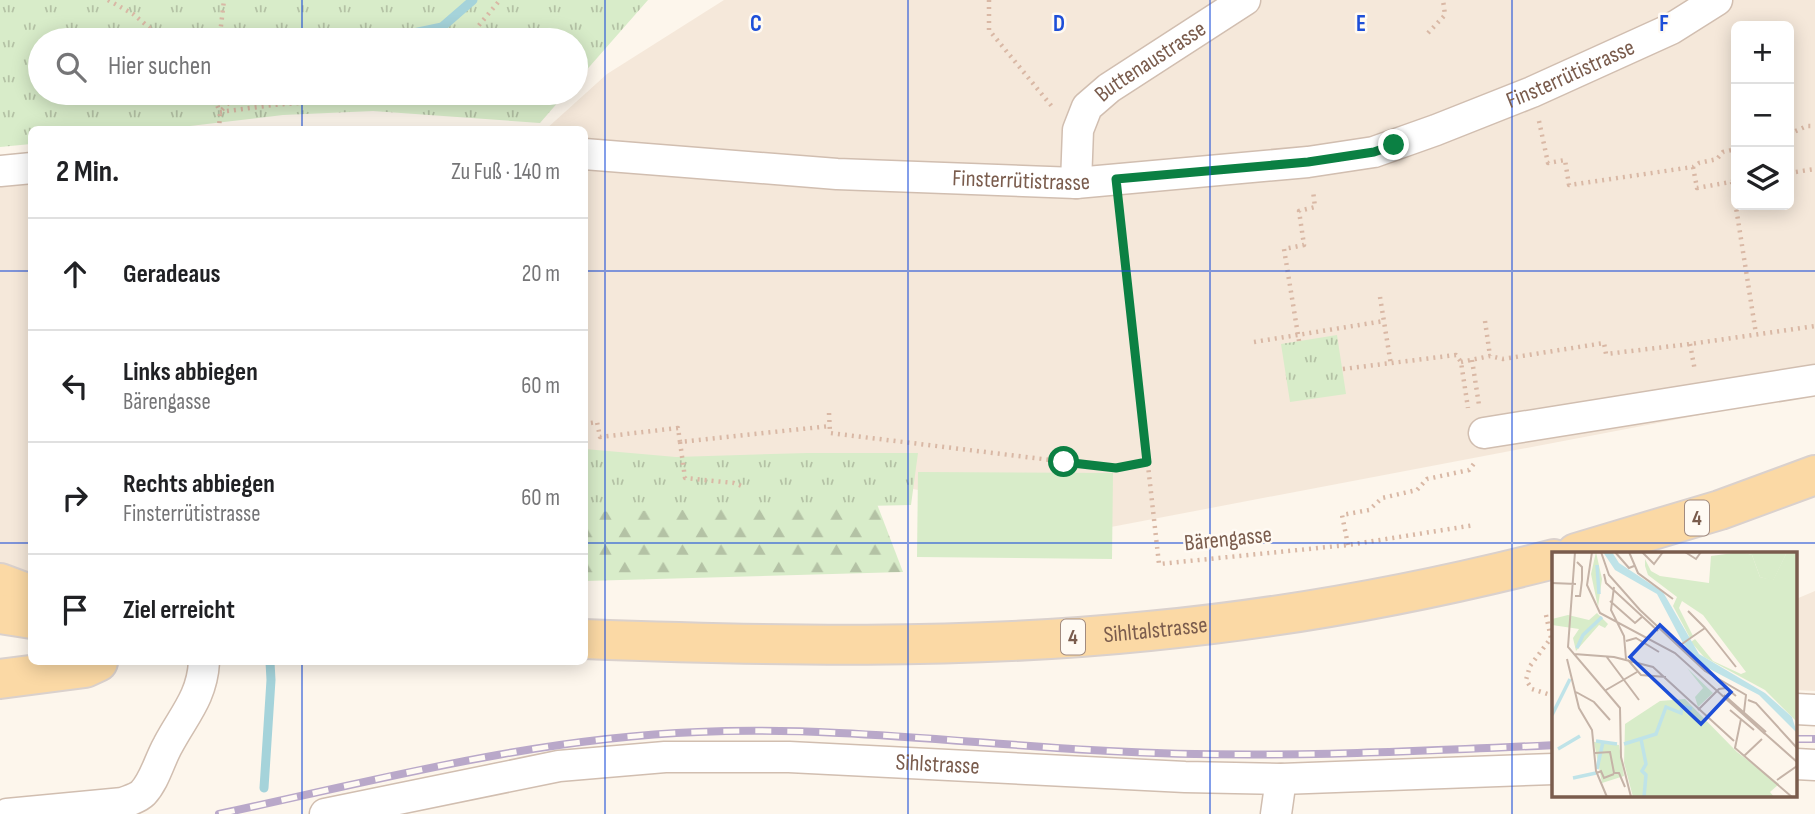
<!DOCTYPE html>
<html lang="de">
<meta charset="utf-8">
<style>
body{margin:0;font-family:"Sofia Sans Condensed",sans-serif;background:#f6f6f6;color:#202124}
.controls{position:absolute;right:21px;top:21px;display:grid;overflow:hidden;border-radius:10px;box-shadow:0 4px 18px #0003}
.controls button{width:63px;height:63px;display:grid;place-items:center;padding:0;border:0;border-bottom:2px solid #e0e0e0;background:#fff;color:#202124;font:35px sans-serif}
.stop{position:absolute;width:21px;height:21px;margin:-16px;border:5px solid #0b8043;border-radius:50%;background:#fff}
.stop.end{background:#0b8043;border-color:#fff;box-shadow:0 2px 7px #0008}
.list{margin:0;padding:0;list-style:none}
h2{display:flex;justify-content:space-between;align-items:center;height:91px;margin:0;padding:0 28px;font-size:30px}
h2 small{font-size:23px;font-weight:400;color:#757577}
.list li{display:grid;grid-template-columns:46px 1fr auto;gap:21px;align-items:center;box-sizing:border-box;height:112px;padding:0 28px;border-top:2px solid #e0e0e0}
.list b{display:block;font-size:26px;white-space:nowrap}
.list p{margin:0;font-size:23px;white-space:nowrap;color:#757577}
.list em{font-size:23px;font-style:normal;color:#757577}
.icon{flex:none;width:38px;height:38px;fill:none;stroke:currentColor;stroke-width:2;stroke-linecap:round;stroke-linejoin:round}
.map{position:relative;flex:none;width:1815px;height:814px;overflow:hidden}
.search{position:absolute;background:#fff;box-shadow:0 4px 18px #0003;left:28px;top:28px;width:560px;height:77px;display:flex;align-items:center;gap:18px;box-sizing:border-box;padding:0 24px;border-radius:38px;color:#757577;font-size:26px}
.panel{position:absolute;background:#fff;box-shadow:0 4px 18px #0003;left:28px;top:126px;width:560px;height:539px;border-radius:10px}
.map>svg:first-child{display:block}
.residential{fill:#f5e8da;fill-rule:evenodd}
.grass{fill:#d8ecc9}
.forest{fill:url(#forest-firs)}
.park{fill:url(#park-tufts)}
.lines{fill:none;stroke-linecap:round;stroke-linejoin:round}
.stream{stroke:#a5d3da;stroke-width:9}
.minor-casing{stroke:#d1beb0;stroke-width:33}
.major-casing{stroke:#dad1cd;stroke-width:42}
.path{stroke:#d9b8a5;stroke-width:4.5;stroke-dasharray:2 5;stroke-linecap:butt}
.minor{stroke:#fff;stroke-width:30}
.major{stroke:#fbd9a5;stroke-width:38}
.rail-casing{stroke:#b9a8c9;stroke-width:8}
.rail{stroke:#fffaf3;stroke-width:5;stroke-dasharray:16;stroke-linecap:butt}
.route{stroke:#0b8043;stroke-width:9}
.grid{fill:none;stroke:#1d4ed8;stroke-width:2;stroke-opacity:0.55}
.labels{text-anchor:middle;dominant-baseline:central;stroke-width:5;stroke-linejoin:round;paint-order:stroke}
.shield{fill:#fffaf3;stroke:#a28b7f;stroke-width:2}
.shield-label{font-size:21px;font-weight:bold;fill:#7a5c4d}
.street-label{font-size:23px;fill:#7a5c4d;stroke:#fffaf3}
.inset-river{fill:none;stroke:#bfe3e8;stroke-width:3.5}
.inset-road{fill:none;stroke:#c5b3a7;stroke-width:2}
.view{fill:#1d4ed8;fill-opacity:0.15;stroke:#1d4ed8;stroke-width:3.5}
.inset-edge{fill:none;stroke:#7a5c4d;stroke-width:3.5}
.grid-label{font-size:23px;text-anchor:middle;font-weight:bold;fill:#1d4ed8;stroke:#fffaf3;stroke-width:5;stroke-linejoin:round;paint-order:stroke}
</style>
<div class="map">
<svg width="1815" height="814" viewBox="0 0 1815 814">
<defs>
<pattern id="forest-firs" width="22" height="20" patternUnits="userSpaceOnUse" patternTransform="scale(1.75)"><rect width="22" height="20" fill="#d8ecc9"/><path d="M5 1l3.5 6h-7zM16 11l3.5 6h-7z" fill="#b4c2a5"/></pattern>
<pattern id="park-tufts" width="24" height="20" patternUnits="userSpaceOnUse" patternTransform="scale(1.75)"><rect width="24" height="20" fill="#d8ecc9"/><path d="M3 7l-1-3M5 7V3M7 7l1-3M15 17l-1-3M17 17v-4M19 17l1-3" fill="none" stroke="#b4c2a5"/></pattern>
</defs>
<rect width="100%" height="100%" fill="#fdf6ec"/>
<!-- residential -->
<g class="residential">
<path d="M 724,0 L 1815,0 L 1815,393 L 1111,527 L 882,483 L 585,472 L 584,130 L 545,130 L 607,74 ZM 1736,26 L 1789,26 L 1789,205 L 1736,205 Z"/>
<path d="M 31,182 L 31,577 L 0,574 L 0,183 Z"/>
<path d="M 1815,591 L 1815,691 L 1796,690 L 1796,599 Z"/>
</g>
<!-- grass -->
<path class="grass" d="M 918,472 L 1113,473 L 1112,559 L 917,557 Z"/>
<!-- forest -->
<path class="forest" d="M 584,502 L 877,504 L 903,572 L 585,581 Z"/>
<!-- park -->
<g class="park">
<path d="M 0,0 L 648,0 L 576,82 L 576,40 L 40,40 L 40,93 L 566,93 L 540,123 L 373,111 L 283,115 L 156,130 L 32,130 L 31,144 L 0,147 Z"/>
<path d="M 1337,335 L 1346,394 L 1290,402 L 1281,344 Z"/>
<path d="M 585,449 L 676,457 L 807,453 L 918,453 L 911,505 L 585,512 Z"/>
</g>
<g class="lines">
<!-- stream -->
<g class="stream">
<path d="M 380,40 L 442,27 L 473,0"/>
<path d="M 264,788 L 271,680 L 270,662"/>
</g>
<!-- minor casing -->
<g class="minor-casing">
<g id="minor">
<path id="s1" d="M 584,154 L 837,174 L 1076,183 L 1308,162 L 1374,152 L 1436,130 L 1532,92 L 1671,29 L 1717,0"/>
<path d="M 0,171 L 32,168"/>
<path id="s2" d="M 1076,183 L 1078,130 L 1087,107 L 1109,88 L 1245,0"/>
<path d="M 1484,433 L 1815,380"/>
<path d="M 1796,709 L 1815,710"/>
<path d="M 1796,764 L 1815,765"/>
<path d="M 7,814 L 123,803 C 130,800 138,798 143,793 C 155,780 159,761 168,745 C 184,715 202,697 204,662"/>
<path id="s3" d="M 325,814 L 559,766 L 665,757 L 789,757 L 1185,777 L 1281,779 L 1554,769"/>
<path d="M 1276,814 L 1281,779"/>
</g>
</g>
<!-- major casing -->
<g class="major-casing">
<g id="major">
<path d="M 1576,553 L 1720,510 L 1815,475"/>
<path d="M 0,583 L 32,595"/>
<path d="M 0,614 L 32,619"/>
<path id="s4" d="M 584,639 C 773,646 962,650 1149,631 C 1286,618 1421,593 1554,559"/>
<path d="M 0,679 L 85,668 L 98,662"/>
</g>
</g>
<!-- path -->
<g class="path">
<path d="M 108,0 L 133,14 L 164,40"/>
<path d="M 989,0 L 989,30 L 1054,109"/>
<path d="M 1428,33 L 1445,15 L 1443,0"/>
<path d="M 222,40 L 220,34 L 224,0"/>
<path d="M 464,40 L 470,36 L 500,0"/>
<path d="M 212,93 L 220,112"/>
<path d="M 220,112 L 273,105 L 352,99 L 364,93"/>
<path d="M 1539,121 L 1548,163 L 1565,160 L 1569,185 L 1693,167 L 1699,163 L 1717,159 L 1723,152 L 1736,149"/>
<path d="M 219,130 L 220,112 L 233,98 L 233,93"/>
<path d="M 1789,134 L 1807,126 L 1815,126"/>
<path d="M 1693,167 L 1697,188 L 1736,181"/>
<path d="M 1789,173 L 1815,169"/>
<path d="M 1732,182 L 1756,334"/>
<path d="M 1119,206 L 1159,564 L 1348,545 L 1475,525"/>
<path d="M 1380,297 L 1391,365"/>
<path d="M 1485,321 L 1490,356"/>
<path d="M 1299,341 L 1284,249 L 1304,245 L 1299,211 L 1315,207 L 1313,191"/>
<path d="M 1254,342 L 1384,321"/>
<path d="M 1690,344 L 1695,371"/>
<path d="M 1472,360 L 1479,405"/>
<path d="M 1461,362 L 1490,356 L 1503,359 L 1604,343 L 1606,354 L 1690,344 L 1815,326"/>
<path d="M 1343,369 L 1456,355 L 1461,362 L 1468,408"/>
<path d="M 829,413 L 830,433 L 1116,468 L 1147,462"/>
<path d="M 584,424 L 597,422 L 600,437 L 678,428 L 680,442 L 830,426"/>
<path d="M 680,442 L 685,478 L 734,483 L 744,487"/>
<path d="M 1348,545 L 1342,515 L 1369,510 L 1382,498 L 1417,490 L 1427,479 L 1469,470 L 1476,461"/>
<path d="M 1546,615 L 1551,638 L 1530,666 L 1526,680 L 1532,689 L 1554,696"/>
</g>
<!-- minor -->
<use href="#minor" class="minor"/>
<!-- major -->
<use href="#major" class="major"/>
<!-- rail casing -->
<g class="rail-casing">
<g id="rail">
<path d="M 1796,739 L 1815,739"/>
<path d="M 219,814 C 377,780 536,738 698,732 C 835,726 972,744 1109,751 C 1258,759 1405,752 1554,745"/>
</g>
</g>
<!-- rail -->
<use href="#rail" class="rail"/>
</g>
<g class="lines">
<!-- route -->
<path class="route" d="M 1064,462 L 1116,468 L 1147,462 L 1116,179 L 1308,162 L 1374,152 L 1394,145"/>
</g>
<!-- grid -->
<path class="grid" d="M 302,0 L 302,40M 605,0 L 605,814M 908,0 L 908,814M 1210,0 L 1210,814M 1512,0 L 1512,814M 302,93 L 302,130M 0,271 L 32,271M 584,271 L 1815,271M 0,543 L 32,543M 584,543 L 1815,543M 302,662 L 302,814"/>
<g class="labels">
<!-- shield labels -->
<g class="shield">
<rect x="1685" y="500.5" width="24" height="35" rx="5"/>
<rect x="1061" y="619.5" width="24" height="35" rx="5"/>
</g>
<g class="shield-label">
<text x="1697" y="518">4</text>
<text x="1073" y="637">4</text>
</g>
<!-- street labels -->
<g class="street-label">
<text stroke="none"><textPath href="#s2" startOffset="156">Buttenaustrasse</textPath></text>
<text stroke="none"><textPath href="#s1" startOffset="1004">Finsterrütistrasse</textPath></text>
<text stroke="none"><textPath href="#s1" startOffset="438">Finsterrütistrasse</textPath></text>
<text transform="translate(1228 539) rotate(-6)">Bärengasse</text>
<text stroke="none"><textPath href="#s4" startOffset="572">Sihltalstrasse</textPath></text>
<text stroke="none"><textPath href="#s3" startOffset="618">Sihlstrasse</textPath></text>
</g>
</g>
<!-- overview -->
<g transform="translate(1552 552)">
<rect width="245" height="245" fill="#fdf6ec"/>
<path d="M 189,0 L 235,0 L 221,29 L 208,25 L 200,3 Z" fill="#d8ecc9"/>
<path d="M 44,0 L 50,27 L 46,55 L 39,22 ZM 189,0 L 200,3 L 208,25 L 221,28 L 235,0 L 245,0 L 245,170 L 213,138 L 152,105 L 139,90 L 143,87 L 161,109 L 189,122 L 194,120 L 151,63 L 130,49 L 127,56 L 141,84 L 138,86 L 121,54 L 125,45 L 96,23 L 93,14 L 93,7 L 99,19 L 108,24 L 157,31 L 159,4 ZM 45,61 L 56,72 L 53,76 L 47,73 L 24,99 L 21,86 L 27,77 L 0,73 L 0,67 L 16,63 L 37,68 ZM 135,116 L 161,141 L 146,155 L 143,145 L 151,136 Z" fill="#d8ecc9"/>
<path d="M 133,147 L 185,200 L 227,232 L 218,240 L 222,245 L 81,245 L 72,211 L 73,172 L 108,149 Z" fill="#d8ecc9"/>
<path d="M 42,190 L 67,193 L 72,224 L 50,231 Z" fill="#d8ecc9"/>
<path d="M 51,0 L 60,0 L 67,11 L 111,40 L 147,102 L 213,141 L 240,165 L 245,181 L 207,143 L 152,114 L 131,91 L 105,42 L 63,18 Z" fill="#bfe3e8"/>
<path class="inset-river" d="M 45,13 L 47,42M 25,96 L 31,83 L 50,65M 0,163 L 18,127M 89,187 L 94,212 L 90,219 L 94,223 L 92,245M 44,189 L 65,192M 72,192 L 104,182 L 114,155 L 129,161 L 130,154 L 140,157M 6,197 L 28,184M 45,217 L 51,190M 21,226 L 44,221"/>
<path class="inset-road" d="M 23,0 L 16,95 L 68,156 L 69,205 L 79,245M 40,0 L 35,33 L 48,61 L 123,101 L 213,182M 49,0 L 57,23 L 88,58 L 153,119 L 194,143 L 192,160M 63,0 L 77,16 L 82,14M 77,0 L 86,21 L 121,47M 90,0 L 102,12 L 111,0M 133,0 L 144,7 L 149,0M 52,22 L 54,31 L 106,79M 0,31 L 24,32M 62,35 L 59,58 L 72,84 L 74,107M 23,44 L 28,44 L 30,28 L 30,15 L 25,10M 58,49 L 83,71 L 91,64M 136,59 L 153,76M 74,89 L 84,86 L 107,100M 127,94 L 153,76 L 184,115M 22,102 L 62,105 L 101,115 L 182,189M 54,104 L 87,148M 15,107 L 27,156 L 40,178 L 44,219 L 55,245M 76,108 L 89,123 L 114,125M 54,138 L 85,120M 24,140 L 42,150 L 58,168M 172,143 L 214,180M 196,148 L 204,151 L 245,196M 146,158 L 167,137 L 174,136 L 184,144M 178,158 L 202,178M 189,167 L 183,196 L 240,245M 210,179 L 245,210M 43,201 L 58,200 L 62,221 L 67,221 L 73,235M 192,204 L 210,187M 45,221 L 49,219 L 52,226 L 62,222M 225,228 L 245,214"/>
<path class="view" d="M 108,73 L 179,140 L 149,172 L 78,105 Z"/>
<rect width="245" height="245" class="inset-edge"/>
</g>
<g class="grid-label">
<text x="756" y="31">C</text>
<text x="1059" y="31">D</text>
<text x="1361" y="31">E</text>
<text x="1664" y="31">F</text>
</g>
</svg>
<div class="controls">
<button>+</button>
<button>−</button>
<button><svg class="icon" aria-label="layers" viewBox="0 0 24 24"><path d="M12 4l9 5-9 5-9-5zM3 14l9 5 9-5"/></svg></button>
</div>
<div class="stop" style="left:1064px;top:462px"></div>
<div class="stop end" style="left:1394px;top:145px"></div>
<div class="search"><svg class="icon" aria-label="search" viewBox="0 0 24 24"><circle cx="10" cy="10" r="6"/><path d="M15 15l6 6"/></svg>Hier suchen</div>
<section class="panel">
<h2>2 Min.<small>Zu Fuß · 140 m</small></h2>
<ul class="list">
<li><svg class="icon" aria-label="ahead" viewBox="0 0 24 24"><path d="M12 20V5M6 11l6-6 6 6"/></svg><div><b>Geradeaus</b></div><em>20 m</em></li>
<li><svg class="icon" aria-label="left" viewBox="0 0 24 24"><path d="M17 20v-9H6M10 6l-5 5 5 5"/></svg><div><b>Links abbiegen</b><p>Bärengasse</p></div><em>60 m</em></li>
<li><svg class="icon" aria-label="right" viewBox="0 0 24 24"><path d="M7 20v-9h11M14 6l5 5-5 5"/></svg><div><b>Rechts abbiegen</b><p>Finsterrütistrasse</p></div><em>60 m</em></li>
<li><svg class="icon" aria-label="arrive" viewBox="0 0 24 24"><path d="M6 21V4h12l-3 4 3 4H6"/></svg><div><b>Ziel erreicht</b></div></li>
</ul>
</section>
</div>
